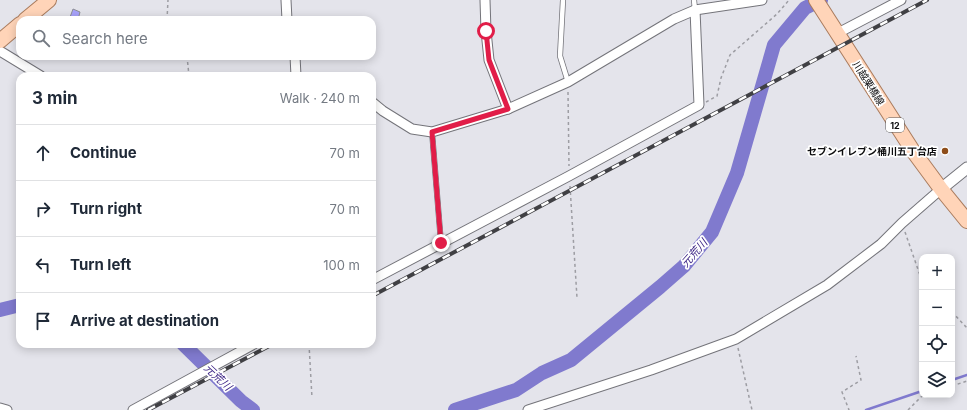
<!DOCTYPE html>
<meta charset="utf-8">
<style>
body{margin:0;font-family:Inter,"Noto Sans JP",sans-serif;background:#f6f6f7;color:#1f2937}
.controls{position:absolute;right:12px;bottom:12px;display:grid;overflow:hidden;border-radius:8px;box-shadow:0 2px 10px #0003}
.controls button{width:36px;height:36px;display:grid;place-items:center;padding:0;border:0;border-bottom:1px solid #e0e1e3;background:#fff;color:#1f2937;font:20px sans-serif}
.stop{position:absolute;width:12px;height:12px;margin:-9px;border:3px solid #e11d48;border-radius:50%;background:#fff}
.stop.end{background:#e11d48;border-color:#fff;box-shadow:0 1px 4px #0008}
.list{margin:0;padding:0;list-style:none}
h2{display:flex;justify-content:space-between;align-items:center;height:52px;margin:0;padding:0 16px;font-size:17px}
h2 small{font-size:13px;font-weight:400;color:#747a83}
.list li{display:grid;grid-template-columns:26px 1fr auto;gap:12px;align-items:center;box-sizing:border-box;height:56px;padding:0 16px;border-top:1px solid #e0e1e3}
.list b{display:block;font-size:15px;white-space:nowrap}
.list em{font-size:13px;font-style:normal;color:#747a83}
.icon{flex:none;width:22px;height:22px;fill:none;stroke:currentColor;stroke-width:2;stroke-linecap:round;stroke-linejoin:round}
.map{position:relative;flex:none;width:967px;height:410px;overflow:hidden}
.search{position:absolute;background:#fff;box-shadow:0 2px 10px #0003;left:16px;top:16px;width:360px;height:44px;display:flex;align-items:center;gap:10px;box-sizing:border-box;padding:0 14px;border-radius:12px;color:#747a83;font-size:15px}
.panel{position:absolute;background:#fff;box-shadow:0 2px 10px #0003;left:16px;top:72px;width:360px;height:276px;border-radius:12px}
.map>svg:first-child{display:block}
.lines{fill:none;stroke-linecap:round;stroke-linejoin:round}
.stream{stroke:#807ace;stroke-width:2.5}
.river{stroke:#807ace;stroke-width:14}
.building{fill:#a8a3fb;stroke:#8e8f95}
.service-casing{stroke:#74747a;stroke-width:6}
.minor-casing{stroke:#74747a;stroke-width:11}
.tertiary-casing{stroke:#74747a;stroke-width:13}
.primary-casing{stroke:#aa7c5e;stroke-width:16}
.path{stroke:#9d9da3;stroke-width:1.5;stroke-dasharray:3 3;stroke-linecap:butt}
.service{stroke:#fff;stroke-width:4.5}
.minor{stroke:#fff;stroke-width:9}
.tertiary{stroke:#fff;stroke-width:11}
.primary{stroke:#ffd4b8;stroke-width:14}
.rail-casing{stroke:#404044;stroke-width:4}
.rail{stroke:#fff;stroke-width:2.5;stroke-dasharray:8;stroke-linecap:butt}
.route{stroke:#e11d48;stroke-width:5}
.poi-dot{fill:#8e4d19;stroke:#fff;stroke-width:1.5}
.labels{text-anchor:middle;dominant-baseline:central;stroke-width:3.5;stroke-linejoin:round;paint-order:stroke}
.shield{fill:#fff;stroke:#555556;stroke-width:1}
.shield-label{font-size:9px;font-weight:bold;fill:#0c0c0e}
.street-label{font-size:10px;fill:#0c0c0e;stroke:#fff}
.poi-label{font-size:10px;font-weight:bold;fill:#0c0c0e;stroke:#fff;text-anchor:end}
.water-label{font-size:11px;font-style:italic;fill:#351c81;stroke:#fff}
</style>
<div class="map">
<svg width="967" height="410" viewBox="0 0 967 410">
<rect width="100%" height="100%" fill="#e4e4eb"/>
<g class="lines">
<!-- stream -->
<g class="stream">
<path d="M 952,380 L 967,375"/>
<path d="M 866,410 L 922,391"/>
</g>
<!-- river -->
<g class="river">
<path d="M 0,310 L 20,305"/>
<path d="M 183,344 L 241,401 L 253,410"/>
<path d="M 455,410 L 516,390 L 542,373 L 571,360 L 660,287 L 684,266 L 712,232 L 737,173 L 774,45 L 805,8 L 821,0"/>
</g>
</g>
<!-- building -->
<path class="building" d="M 73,9 L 80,12 L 78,20 L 69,20 Z"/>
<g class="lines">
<!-- service casing -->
<g class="service-casing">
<g id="service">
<path d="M 563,0 L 560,56 L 568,82"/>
<path d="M 694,0 L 695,10"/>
<path d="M 432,132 L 441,243"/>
</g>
</g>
<!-- minor casing -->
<g class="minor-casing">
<g id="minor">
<path d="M 286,0 L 287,20"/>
<path d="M 485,0 L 486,31 L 489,60 L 508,109"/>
<path d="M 838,33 L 901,0"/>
<path d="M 0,51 L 41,76"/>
<path d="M 295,56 L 296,76"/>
<path d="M 372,102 L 383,111 L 412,129 L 432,132 L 508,109 L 568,82 L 674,19 L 695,10 L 762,0"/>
<path d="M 372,280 L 569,176 L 699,105 L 695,10"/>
<path d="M 0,408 L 7,410"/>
<path d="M 133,410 L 254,344"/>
<path d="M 528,410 L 651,370 L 736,339 L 827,285 L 881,244 L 902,223 L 941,189"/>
</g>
</g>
<!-- tertiary casing -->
<g class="tertiary-casing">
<path id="tertiary" d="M 941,189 L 967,168"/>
</g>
<!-- primary casing -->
<g class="primary-casing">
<g id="primary">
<path d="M 816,0 L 913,151 L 941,189 L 967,221"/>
<path d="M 25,20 L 49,0"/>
<path d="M 0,41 L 20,24"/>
</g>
</g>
<!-- path -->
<g class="path">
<path d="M 167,20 L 168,0"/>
<path d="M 187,56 L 189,76"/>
<path d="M 568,92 L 569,166"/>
<path d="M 706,102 L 717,96 L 721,78 L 730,55 L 777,14 L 789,0"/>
<path d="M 570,186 L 577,298"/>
<path d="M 905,232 L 922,281"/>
<path d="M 952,312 L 967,328"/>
<path d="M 309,344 L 312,398"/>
<path d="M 738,348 L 752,410"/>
<path d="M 952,386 L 967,381"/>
<path d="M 848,410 L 849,410 L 842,392 L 861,380 L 856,356"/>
<path d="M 908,410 L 922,396 L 925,395"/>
</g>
<!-- service -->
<use href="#service" class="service"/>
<!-- minor -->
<use href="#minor" class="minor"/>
<!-- tertiary -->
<use href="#tertiary" class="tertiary"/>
<!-- primary -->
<use href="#primary" class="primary"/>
<!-- rail casing -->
<g class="rail-casing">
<g id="rail">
<path d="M 372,296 L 927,0"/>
<path d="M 148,410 L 273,344"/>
</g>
</g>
<!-- rail -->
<use href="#rail" class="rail"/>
</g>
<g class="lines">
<!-- route -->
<path class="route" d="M 441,243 L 432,132 L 508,109 L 489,60 L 486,31"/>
</g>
<!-- markers -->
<circle class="poi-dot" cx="945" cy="151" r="4"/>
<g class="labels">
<!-- shield labels -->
<rect class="shield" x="886" y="118" width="18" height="14" rx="3"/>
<g class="shield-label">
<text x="895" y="125">12</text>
</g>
<!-- street labels -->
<g class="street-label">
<text transform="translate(869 83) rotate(58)">川越栗橋線</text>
</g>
<!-- poi labels -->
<g class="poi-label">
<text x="937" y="151">セブンイレブン桶川五丁台店</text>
</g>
<!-- water labels -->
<g class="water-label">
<text transform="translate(694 253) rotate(-49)">元荒川</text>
<text transform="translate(218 377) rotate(43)">元荒川</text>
</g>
</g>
</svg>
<div class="controls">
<button>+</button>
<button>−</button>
<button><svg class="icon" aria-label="locate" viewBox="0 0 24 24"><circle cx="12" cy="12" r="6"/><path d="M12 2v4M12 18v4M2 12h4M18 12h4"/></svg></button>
<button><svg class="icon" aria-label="layers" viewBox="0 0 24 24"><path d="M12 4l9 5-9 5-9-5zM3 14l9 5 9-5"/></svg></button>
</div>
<div class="stop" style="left:486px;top:31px"></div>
<div class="stop end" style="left:441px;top:243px"></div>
<div class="search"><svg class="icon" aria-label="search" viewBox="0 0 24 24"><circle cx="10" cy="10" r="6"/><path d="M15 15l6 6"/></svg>Search here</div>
<section class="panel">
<h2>3 min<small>Walk · 240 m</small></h2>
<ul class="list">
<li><svg class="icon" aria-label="ahead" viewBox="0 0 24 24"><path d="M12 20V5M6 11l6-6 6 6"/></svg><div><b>Continue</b></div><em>70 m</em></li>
<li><svg class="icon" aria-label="right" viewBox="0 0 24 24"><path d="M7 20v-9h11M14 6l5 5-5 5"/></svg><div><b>Turn right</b></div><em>70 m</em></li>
<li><svg class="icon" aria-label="left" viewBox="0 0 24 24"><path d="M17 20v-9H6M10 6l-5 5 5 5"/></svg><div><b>Turn left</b></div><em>100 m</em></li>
<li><svg class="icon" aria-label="arrive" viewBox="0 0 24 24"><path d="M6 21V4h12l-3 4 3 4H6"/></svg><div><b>Arrive at destination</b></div></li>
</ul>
</section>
</div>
